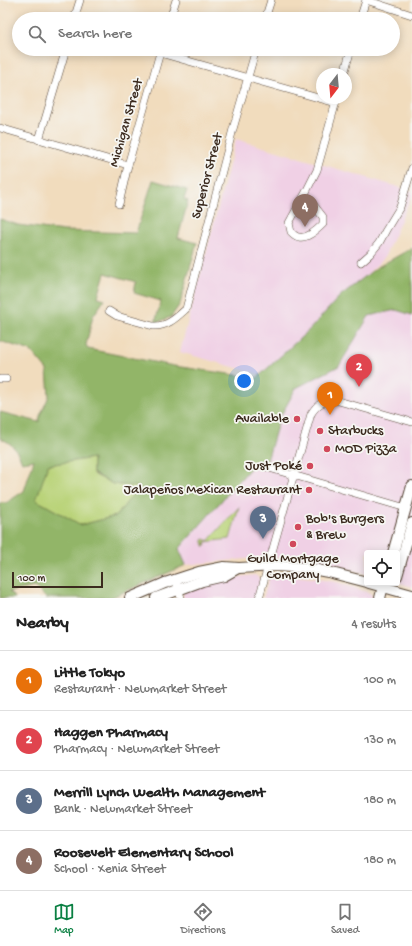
<!DOCTYPE html>
<meta charset="utf-8">
<style>
body{margin:0;font-family:"Gochi Hand",sans-serif;background:#f2f2f2;color:#222}
.controls{position:absolute;right:12px;bottom:12px;display:grid;overflow:hidden;border-radius:4px;box-shadow:0 2px 10px #0003}
.controls button{width:36px;height:36px;display:grid;place-items:center;padding:0;border:0;border-bottom:1px solid #e0e0e0;background:#fff;color:#222;font:20px sans-serif}
.compass{position:absolute;left:316px;top:68px;width:36px;height:36px;border-radius:50%;background:#fff;box-shadow:0 2px 10px #0003;rotate:196deg}
.scale{position:absolute;left:12px;bottom:10px;width:91px;box-sizing:border-box;padding-left:4px;border:2px solid #3b2a1e;border-top:0;font-size:11px;line-height:14px;white-space:nowrap;color:#3b2a1e;-webkit-text-stroke:3px #f6f6f2;paint-order:stroke}
.you{position:absolute;left:244px;top:381px;width:14px;height:14px;margin:-10px;border:3px solid #fff;border-radius:50%;background:#1a73e8;box-shadow:0 0 0 6px #1a73e833}
.badge{display:grid;place-items:center;width:26px;height:26px;border-radius:50%;background:#0b8043;color:#fff;font-size:13px;font-weight:700}
.pin{position:absolute;translate:-50% -33px;filter:drop-shadow(0 1px 2px #0008)}
.pin::after{content:'';position:absolute;top:21px;width:14px;height:12px;background:inherit;clip-path:polygon(0 0,100% 0,50% 100%)}
.list{margin:0;padding:0;list-style:none}
h2{display:flex;justify-content:space-between;align-items:center;height:52px;margin:0;padding:0 16px;font-size:17px}
h2 small{font-size:13px;font-weight:400;color:#767676}
.list li{display:grid;grid-template-columns:26px 1fr auto;gap:12px;align-items:center;box-sizing:border-box;height:60px;padding:0 16px;border-top:1px solid #e0e0e0}
.list b{display:block;font-size:15px;white-space:nowrap}
.list p{margin:0;font-size:13px;white-space:nowrap;color:#767676}
.list em{font-size:13px;font-style:normal;color:#767676}
.icon{flex:none;width:22px;height:22px;fill:none;stroke:currentColor;stroke-width:2;stroke-linecap:round;stroke-linejoin:round}
.map{position:relative;flex:none;width:412px;height:598px;overflow:hidden}
.search{position:absolute;background:#fff;box-shadow:0 2px 10px #0003;left:12px;right:12px;top:12px;height:44px;display:flex;align-items:center;gap:10px;box-sizing:border-box;padding:0 14px;border-radius:22px;color:#767676;font-size:15px}
.sheet{height:292px;background:#fff}
nav{display:flex;justify-content:space-around;align-items:center;box-sizing:border-box;height:56px;border-top:1px solid #e0e0e0;background:#fff;font-size:11px;color:#767676}
nav a{display:grid;justify-items:center;gap:2px}
nav .on{color:#0b8043}
.map>svg:first-child{display:block}
.built{fill:#f0d0e5}
.green{fill:#b9d378;stroke:#7a7e4b}
.forest{fill:#92b568;stroke:#667043;fill-rule:evenodd}
.lines{fill:none;stroke-linecap:round;stroke-linejoin:round}
.street-casing{stroke:#564536;stroke-width:8}
.secondary-casing{stroke:#564536;stroke-width:12}
.street{stroke:#fff;stroke-width:7}
.secondary{stroke:#fff;stroke-width:10}
.poi-dot{fill:#d1495b;stroke:#f6f6f2;stroke-width:1.5}
.labels{text-anchor:middle;dominant-baseline:central;stroke-width:3.5;stroke-linejoin:round;paint-order:stroke}
.street-label{font-size:14px;fill:#3b2a1e;stroke:#f6f6f2}
.poi-label{font-size:14px;fill:#3b2a1e;stroke:#f6f6f2;text-anchor:end}
</style>
<div class="map">
<svg width="412" height="598" viewBox="0 0 412 598">
<rect width="100%" height="100%" fill="#f6f6f2"/>
<filter id="ink" filterUnits="userSpaceOnUse"><feTurbulence type="fractalNoise" baseFrequency=".025" numOctaves="2"/><feDisplacementMap in="SourceGraphic" scale="8" xChannelSelector="R" yChannelSelector="G"/><feConvolveMatrix kernelMatrix="1 2 1 2 8 2 1 2 1" color-interpolation-filters="sRGB"/></filter>
<filter id="wash" filterUnits="userSpaceOnUse"><feTurbulence type="fractalNoise" baseFrequency=".012" numOctaves="4" result="noise"/><feDisplacementMap in="SourceGraphic" scale="16" xChannelSelector="R" yChannelSelector="G"/><feGaussianBlur stdDeviation="0.9" result="paint"/><feColorMatrix in="noise" values="0 0 0 0 0 0 0 0 0 0 0 0 0 0 0 0 0 1.4 0 .05"/><feComposite in="paint" operator="in"/></filter>
<g filter="url(#wash)">
<rect width="100%" height="100%" fill="#f1dcbd"/>
<!-- built -->
<g class="built">
<path d="M 236,139 L 412,191 L 412,195 L 384,258 L 262,375 L 180,352 Z"/>
<path d="M 396,310 L 412,315 L 412,587 L 397,582 L 397,553 L 367,553 L 367,574 L 322,562 L 265,557 L 186,565 L 179,549 L 253,465 L 267,461 L 279,419 L 296,388 L 339,366 L 369,316 Z"/>
<path d="M 276,574 L 313,578 L 337,582 L 370,593 L 374,598 L 263,598 L 269,579 L 272,575 Z"/>
<path d="M 255,575 L 259,578 L 260,582 L 256,598 L 184,598 L 183,595 L 184,591 L 220,579 Z"/>
</g>
<!-- green -->
<g class="green">
<path d="M 93,458 L 93,474 L 113,484 L 140,487 L 116,516 L 81,525 L 36,500 L 47,465 Z"/>
<path d="M 239,507 L 230,539 L 205,542 L 206,546 L 205,547 L 204,545 L 203,542 L 203,540 L 205,539 L 208,541 Z"/>
</g>
<!-- forest -->
<path class="forest" d="M 153,180 L 187,190 L 184,199 L 188,201 L 178,238 L 197,243 L 180,304 L 171,317 L 155,323 L 161,301 L 134,293 L 136,282 L 105,273 L 98,297 L 105,299 L 93,316 L 86,345 L 88,349 L 174,366 L 257,378 L 310,329 L 340,296 L 376,268 L 412,248 L 412,315 L 396,310 L 369,316 L 339,366 L 296,388 L 279,419 L 267,461 L 253,465 L 179,549 L 186,565 L 110,598 L 46,598 L 35,587 L 9,592 L 15,598 L 0,598 L 0,503 L 6,503 L 24,491 L 34,460 L 22,462 C 17,450 12,443 0,438 L 0,412 L 39,422 L 40,416 L 49,396 L 47,370 L 31,351 L 0,341 L 0,219 L 18,225 L 64,231 L 136,233 ZM 93,458 L 93,473 L 113,484 L 139,487 L 116,516 L 81,525 L 36,500 L 48,465 Z"/>
</g>
<g filter="url(#ink)">
<g class="lines">
<!-- street casing -->
<g class="street-casing">
<g id="street">
<path d="M 366,0 L 412,15"/>
<path d="M 74,19 L 80,0"/>
<path d="M 170,19 L 176,0"/>
<path d="M 265,19 L 271,0"/>
<path d="M 360,19 L 366,0"/>
<path d="M 160,53 L 336,103"/>
<path d="M 344,74 L 351,49"/>
<path d="M 0,128 L 128,165"/>
<path d="M 39,140 L 66,49"/>
<path d="M 305,194 L 289,223 L 291,232 C 293,234 296,237 299,237 C 307,239 318,229 323,224 L 323,217 L 305,194 L 317,170 L 337,98"/>
<path d="M 119,204 L 128,165 L 161,49"/>
<path d="M 361,262 L 370,254 L 379,243 L 386,230 L 400,207 L 412,168"/>
<path d="M 109,311 L 117,316 L 153,326 C 167,327 176,318 186,309 L 233,129 L 256,49"/>
<path d="M 0,379 L 6,379"/>
<path d="M 269,468 L 406,508"/>
<path d="M 176,580 L 181,598"/>
<path d="M 259,598 L 311,414 C 317,404 323,401 335,400 L 412,422"/>
</g>
</g>
<!-- secondary casing -->
<g class="secondary-casing">
<g id="secondary">
<path d="M 393,553 L 412,486"/>
<path d="M 397,576 L 412,523"/>
<path d="M 369,583 L 412,595"/>
<path d="M 130,598 L 165,583 L 199,572 L 224,567 L 239,568 L 276,566 L 307,568 L 328,572 L 367,582"/>
<path d="M 156,598 L 202,581 L 224,576 L 238,568"/>
<path d="M 380,598 L 384,583"/>
</g>
</g>
<!-- street -->
<use href="#street" class="street"/>
<!-- secondary -->
<use href="#secondary" class="secondary"/>
</g>
</g>
<!-- markers -->
<g class="poi-dot">
<circle cx="297" cy="419" r="4"/>
<circle cx="320" cy="431" r="4"/>
<circle cx="327" cy="449" r="4"/>
<circle cx="310" cy="466" r="4"/>
<circle cx="309" cy="490" r="4"/>
<circle cx="298" cy="527" r="4"/>
<circle cx="293" cy="544" r="4"/>
</g>
<g class="labels">
<!-- street labels -->
<g class="street-label">
<text transform="translate(127 123) rotate(-74)">Michigan Street</text>
<text transform="translate(208 176) rotate(-75)">Superior Street</text>
</g>
<!-- poi labels -->
<g class="poi-label">
<text x="289" y="419">Available</text>
<text x="328" y="431" text-anchor="start">Starbucks</text>
<text x="335" y="449" text-anchor="start">MOD Pizza</text>
<text x="302" y="466">Just Poké</text>
<text x="301" y="490">Jalapeños Mexican Restaurant</text>
<text x="306" y="519" text-anchor="start">Bob's Burgers<tspan x="306" dy="16">&amp; Brew</tspan></text>
<text x="293" y="559" text-anchor="middle">Guild Mortgage<tspan x="293" dy="16">Company</tspan></text>
</g>
</g>
</svg>
<div class="controls">
<button><svg class="icon" aria-label="locate" viewBox="0 0 24 24"><circle cx="12" cy="12" r="6"/><path d="M12 2v4M12 18v4M2 12h4M18 12h4"/></svg></button>
</div>
<svg class="compass" viewBox="-18 -18 36 36"><path d="M0-13l5 13h-10z" fill="#e53935"/><path d="M0 13l5-13h-10z" fill="#767676"/></svg>
<div class="scale">100 m</div>
<div class="you"></div>
<div class="pin badge" style="left:330px;top:415px;background:#e8710a">1</div>
<div class="pin badge" style="left:359px;top:387px;background:#e0444e">2</div>
<div class="pin badge" style="left:263px;top:539px;background:#5c6f8a">3</div>
<div class="pin badge" style="left:305px;top:227px;background:#8d6e63">4</div>
<div class="search"><svg class="icon" aria-label="search" viewBox="0 0 24 24"><circle cx="10" cy="10" r="6"/><path d="M15 15l6 6"/></svg>Search here</div>
</div>
<section class="sheet">
<h2>Nearby<small>4 results</small></h2>
<ul class="list">
<li><span class="badge" style="background:#e8710a">1</span><div><b>Little Tokyo</b><p>Restaurant · Newmarket Street</p></div><em>100 m</em></li>
<li><span class="badge" style="background:#e0444e">2</span><div><b>Haggen Pharmacy</b><p>Pharmacy · Newmarket Street</p></div><em>130 m</em></li>
<li><span class="badge" style="background:#5c6f8a">3</span><div><b>Merrill Lynch Wealth Management</b><p>Bank · Newmarket Street</p></div><em>180 m</em></li>
<li><span class="badge" style="background:#8d6e63">4</span><div><b>Roosevelt Elementary School</b><p>School · Xenia Street</p></div><em>180 m</em></li>
</ul>
</section>
<nav>
<a class="on"><svg class="icon" aria-label="map" viewBox="0 0 24 24"><path d="M3 6l6-2 6 2 6-2v14l-6 2-6-2-6 2zM9 4v14M15 6v14"/></svg>Map</a>
<a><svg class="icon" aria-label="directions" viewBox="0 0 24 24"><path d="M12 3l9 9-9 9-9-9zM9 14v-3h6M13 9l2 2-2 2"/></svg>Directions</a>
<a><svg class="icon" aria-label="saved" viewBox="0 0 24 24"><path d="M7 4h10v16l-5-4-5 4z"/></svg>Saved</a>
</nav>
